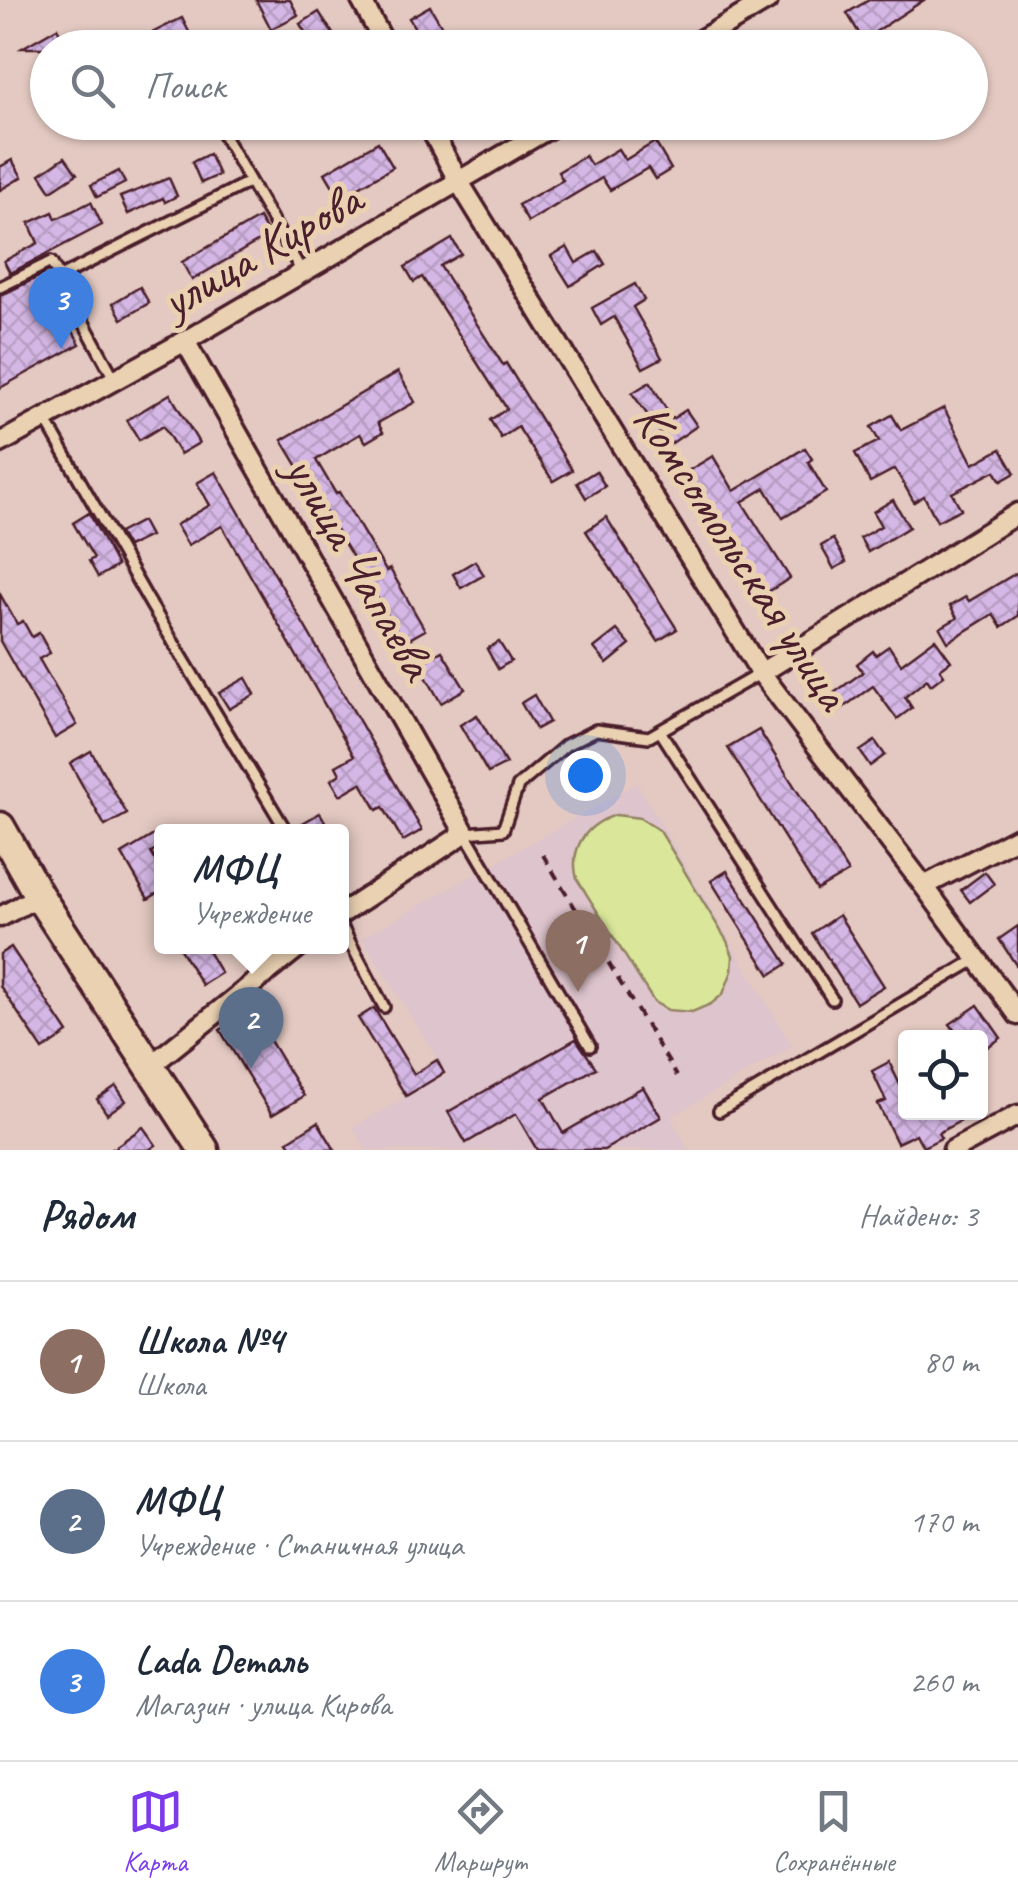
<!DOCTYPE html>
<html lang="ru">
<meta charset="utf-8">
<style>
body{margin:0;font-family:Caveat,sans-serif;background:#f2f2f3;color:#1f2937}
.controls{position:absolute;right:30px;bottom:30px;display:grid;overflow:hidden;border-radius:10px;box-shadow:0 2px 8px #0004}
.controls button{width:90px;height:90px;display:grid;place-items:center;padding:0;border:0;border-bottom:2px solid #e0e1e3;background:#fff;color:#1f2937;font:50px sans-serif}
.you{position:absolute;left:585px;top:775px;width:35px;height:35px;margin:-25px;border:8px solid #fff;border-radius:50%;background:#1a73e8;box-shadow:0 0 0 15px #1a73e833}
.badge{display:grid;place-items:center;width:65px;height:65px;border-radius:50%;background:#7c3aed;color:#fff;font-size:32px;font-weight:700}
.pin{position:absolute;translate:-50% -82px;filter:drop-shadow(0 2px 5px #0008)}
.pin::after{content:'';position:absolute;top:52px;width:35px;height:30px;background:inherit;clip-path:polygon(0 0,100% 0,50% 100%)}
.popup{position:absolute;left:154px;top:824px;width:195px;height:130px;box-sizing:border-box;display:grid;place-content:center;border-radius:10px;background:#fff;filter:drop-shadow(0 2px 8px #0005);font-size:32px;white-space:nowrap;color:#747a83}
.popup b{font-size:38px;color:#1f2937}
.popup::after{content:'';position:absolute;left:50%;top:100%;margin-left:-20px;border:20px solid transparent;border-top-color:#fff}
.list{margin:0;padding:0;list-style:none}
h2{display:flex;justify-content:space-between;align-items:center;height:130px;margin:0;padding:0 40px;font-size:42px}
h2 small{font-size:32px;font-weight:400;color:#747a83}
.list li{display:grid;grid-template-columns:65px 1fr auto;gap:30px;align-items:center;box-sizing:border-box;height:160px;padding:0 40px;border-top:2px solid #e0e1e3}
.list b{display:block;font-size:38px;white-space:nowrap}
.list p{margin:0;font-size:32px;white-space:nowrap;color:#747a83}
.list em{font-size:32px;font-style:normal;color:#747a83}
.icon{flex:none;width:55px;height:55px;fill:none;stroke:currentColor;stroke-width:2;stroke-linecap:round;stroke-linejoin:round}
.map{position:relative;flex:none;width:1018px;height:1150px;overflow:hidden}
.search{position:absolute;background:#fff;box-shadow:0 2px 8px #0004;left:30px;right:30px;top:30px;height:110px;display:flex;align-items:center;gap:25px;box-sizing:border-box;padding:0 35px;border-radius:55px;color:#747a83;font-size:38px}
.sheet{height:610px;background:#fff}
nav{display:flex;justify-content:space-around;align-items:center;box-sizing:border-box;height:140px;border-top:2px solid #e0e1e3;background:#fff;font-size:28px;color:#747a83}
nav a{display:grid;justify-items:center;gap:5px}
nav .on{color:#7c3aed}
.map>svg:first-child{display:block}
.built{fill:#dec4cc}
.green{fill:#dae79a;stroke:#928362;stroke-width:2.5}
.building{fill:url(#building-cross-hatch);stroke:#4a1f2b;stroke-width:2.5}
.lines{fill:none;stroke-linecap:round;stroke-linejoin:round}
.service-casing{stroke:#4a1f2b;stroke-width:16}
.minor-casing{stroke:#4a1f2b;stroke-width:25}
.primary-casing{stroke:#4a1f2b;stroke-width:35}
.path{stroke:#4a1f2b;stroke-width:4;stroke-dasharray:10 8;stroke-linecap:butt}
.service{stroke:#ead1b2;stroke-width:9}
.minor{stroke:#ead1b2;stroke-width:18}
.primary{stroke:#ead1b2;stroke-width:28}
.labels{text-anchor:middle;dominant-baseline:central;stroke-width:10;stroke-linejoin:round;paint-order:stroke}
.street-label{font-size:50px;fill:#4a1f2b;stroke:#ead1b2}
</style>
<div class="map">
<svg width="1018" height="1150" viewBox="0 0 1018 1150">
<defs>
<pattern id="building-cross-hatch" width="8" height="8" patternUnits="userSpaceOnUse" patternTransform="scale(2.5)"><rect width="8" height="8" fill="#d4b7e4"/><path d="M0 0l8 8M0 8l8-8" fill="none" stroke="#b89dc4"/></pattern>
</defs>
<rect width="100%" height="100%" fill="#e3c9c1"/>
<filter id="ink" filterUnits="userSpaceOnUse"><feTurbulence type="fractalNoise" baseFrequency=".01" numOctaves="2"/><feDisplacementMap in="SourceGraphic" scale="20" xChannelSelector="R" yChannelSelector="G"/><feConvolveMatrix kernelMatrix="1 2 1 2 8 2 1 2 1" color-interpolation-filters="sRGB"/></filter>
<g filter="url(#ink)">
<!-- built -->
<path class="built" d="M 637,783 L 792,1046 L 671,1117 L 689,1150 L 367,1150 L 353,1127 L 447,1074 L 362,938 Z"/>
<!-- green -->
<path class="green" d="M 616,815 L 640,818 L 660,831 L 727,941 L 733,956 L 732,971 L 723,994 L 711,1004 L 692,1012 L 668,1010 L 654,1002 L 577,879 C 569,848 586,824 616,815 Z"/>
<!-- building -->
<g class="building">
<path d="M 256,0 L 290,0 L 298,15 L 271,29 Z"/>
<path d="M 869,0 L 924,0 L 863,40 L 847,13 Z"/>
<path d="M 430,6 L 450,41 L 438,48 L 426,48 L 409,18 Z"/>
<path d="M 319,12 L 342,48 L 315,48 L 300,24 Z"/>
<path d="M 182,18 L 197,48 L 149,48 L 144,37 Z"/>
<path d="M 57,28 L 68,48 L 22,48 Z"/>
<path d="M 583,31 L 593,48 L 554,48 Z"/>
<path d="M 378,142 L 393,167 L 340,198 L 325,173 Z"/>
<path d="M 655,142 L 671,169 L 655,179 L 648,168 L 610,190 L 602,178 L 528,222 L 518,205 L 563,180 L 558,172 L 585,156 L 591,165 L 618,149 L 625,160 Z"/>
<path d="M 209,154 L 219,175 L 201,183 L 192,162 Z"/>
<path d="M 65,157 L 77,174 L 51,191 L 40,174 Z"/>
<path d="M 12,160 L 22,177 L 0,190 L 0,167 Z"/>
<path d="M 119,171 L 125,183 L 97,197 L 91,185 Z"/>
<path d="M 169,178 L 177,196 L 165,202 L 163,198 L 128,214 L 120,197 Z"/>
<path d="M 91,202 L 102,225 L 10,273 L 4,261 L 38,243 L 29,223 L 53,212 L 56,219 Z"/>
<path d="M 259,218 L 269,235 L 192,280 L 182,262 Z"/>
<path d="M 452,239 L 461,254 L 440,266 L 503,365 L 506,363 L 572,470 L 553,481 L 518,427 L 501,438 L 490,420 L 507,409 L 422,277 L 414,282 L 405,267 Z"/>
<path d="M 567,247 L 576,263 L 597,251 L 605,264 L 570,286 L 551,256 Z"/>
<path d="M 43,275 L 64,303 L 59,306 L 80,344 L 0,388 L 0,296 Z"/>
<path d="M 635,284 L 644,300 L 633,307 L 662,358 L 643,368 L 614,317 L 601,325 L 592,308 Z"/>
<path d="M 140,287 L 149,303 L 122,319 L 113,303 Z"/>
<path d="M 398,372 L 415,402 L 378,423 L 383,432 L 366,442 L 360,434 L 316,460 L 336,494 L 339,492 L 386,571 L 390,569 L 425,630 L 404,642 L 282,440 Z"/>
<path d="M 650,382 L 672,419 L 686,410 L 697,426 L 669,445 L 632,393 Z"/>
<path d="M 170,394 L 199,443 L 180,454 L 163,426 L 139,440 L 127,420 Z"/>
<path d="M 944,408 L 973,464 L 1001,449 L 1015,473 L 1001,481 L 995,471 L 952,493 L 961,509 L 937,521 L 924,496 L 914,502 L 895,469 L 870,482 L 855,453 L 879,441 L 871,427 L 892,415 L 901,430 Z"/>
<path d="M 805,448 L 812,459 L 808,462 L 826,492 L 783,518 L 765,488 L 742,502 L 790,578 L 760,597 L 683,474 L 713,456 L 734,491 Z"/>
<path d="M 596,471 L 605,486 L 586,498 L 577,483 Z"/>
<path d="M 216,472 L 422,830 L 403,841 L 383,807 L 377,810 L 361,783 L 340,795 L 331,780 L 340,774 L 336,766 L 354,756 L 222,526 L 188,545 L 176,525 L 210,505 L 197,483 Z"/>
<path d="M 893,500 L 909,527 L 868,552 L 860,538 L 881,526 L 873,512 Z"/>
<path d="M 89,513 L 117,566 L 98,577 L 89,561 L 94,558 L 73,523 Z"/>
<path d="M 606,517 L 677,629 L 658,641 L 586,531 Z"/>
<path d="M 142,521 L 150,536 L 127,547 L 119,533 Z"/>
<path d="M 833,539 L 846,562 L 834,569 L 821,546 Z"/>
<path d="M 475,561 L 484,575 L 461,588 L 453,574 Z"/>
<path d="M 1018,572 L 1018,616 L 1001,627 L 993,614 L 948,642 L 940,628 L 957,618 L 950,606 L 966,597 L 969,601 Z"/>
<path d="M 0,594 L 17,624 L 23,621 L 32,637 L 39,633 L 50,653 L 39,659 L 77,725 L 55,738 L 0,641 Z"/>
<path d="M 617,630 L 630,645 L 607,664 L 594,648 Z"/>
<path d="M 935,639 L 951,661 L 940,669 L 944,675 L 931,685 L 927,679 L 905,697 L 912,708 L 897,719 L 873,686 L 837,712 L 827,698 L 863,672 L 857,664 L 873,651 L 876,655 L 889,646 L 901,664 Z"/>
<path d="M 499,642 L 511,661 L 498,669 L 487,649 Z"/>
<path d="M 442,651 L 465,689 L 441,703 L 419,664 Z"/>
<path d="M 246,678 L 255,694 L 229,709 L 219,693 Z"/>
<path d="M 534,695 L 549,722 L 536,729 L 521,703 Z"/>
<path d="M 477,715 L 506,764 L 488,773 L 460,725 Z"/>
<path d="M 759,730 L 848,872 L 817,890 L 728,748 Z"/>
<path d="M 875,741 L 885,755 L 870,766 L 860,751 Z"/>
<path d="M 91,751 L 127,814 L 105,826 L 70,763 Z"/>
<path d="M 320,813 L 331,832 L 295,832 L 294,828 Z"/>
<path d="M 154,835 L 161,847 L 151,853 L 161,870 L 161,891 L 148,899 L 122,854 Z"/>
<path d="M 727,871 L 787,964 L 770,975 L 711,881 Z"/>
<path d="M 985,872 L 994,884 L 970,902 L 961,890 Z"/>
<path d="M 839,915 L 884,986 L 856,1003 L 812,933 Z"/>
<path d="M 1018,926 L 1018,968 L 999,939 Z"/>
<path d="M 178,946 L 205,946 L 221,973 L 202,985 Z"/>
<path d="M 11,947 L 68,1033 L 43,1050 L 0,986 L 0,954 Z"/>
<path d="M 978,1005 L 1001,1038 L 980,1052 L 980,1038 L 960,1038 L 950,1024 Z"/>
<path d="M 374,1008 L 414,1074 L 437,1060 L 444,1073 L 406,1096 L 358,1018 Z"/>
<path d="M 242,1011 L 244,1016 L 252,1011 L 304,1096 L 272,1115 L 220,1030 L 227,1026 L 225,1022 Z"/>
<path d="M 576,1039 L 596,1068 L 543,1098 L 563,1133 L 643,1087 L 661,1117 L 604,1150 L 537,1150 L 516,1114 L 466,1143 L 448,1112 Z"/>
<path d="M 889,1062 L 906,1097 L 906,1112 L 977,1112 L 938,1133 L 941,1138 L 923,1147 L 916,1134 L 897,1143 L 878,1104 L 886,1101 L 872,1071 Z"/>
<path d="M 116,1086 L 126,1101 L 107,1114 L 97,1099 Z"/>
<path d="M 318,1122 L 335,1150 L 294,1150 L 288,1141 Z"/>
<path d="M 143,1127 L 156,1145 L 149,1150 L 111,1150 Z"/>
</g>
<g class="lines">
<!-- service casing -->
<g class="service-casing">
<g id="service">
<path d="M 100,45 L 103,48"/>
<path d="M 216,122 L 302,272"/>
<path d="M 60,277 L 249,182"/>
<path d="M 0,287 L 51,262 L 115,380"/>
<path d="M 45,419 L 151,605 L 287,832"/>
<path d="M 660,731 L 832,999"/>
<path d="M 341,925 L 384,1007"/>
<path d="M 590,1046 L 465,833 L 503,830 L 518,786 L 566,745 L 596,730 L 649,737 L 761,673"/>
<path d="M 719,1111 L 977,959"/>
</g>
</g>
<!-- minor casing -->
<g class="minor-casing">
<g id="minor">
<path d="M 361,0 L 387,48"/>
<path d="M 687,48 L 768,0"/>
<path d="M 427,122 L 459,182 L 761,673 L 924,886 L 1018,1015"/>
<path d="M 185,341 L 465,833 L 341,914"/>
<path d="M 0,443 L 185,341 L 560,122"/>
<path d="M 761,673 L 1018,513"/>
<path d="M 924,886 L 1018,837"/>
<path d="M 0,917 L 39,896"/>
<path d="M 149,1067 L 300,946"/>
<path d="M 953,1150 L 1018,1115"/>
</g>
</g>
<!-- primary casing -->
<g class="primary-casing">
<path id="primary" d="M 0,827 L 39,896 L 204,1150"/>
</g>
<!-- path -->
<path class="path" d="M 543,855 L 677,1076"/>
<!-- service -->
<use href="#service" class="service"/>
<!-- minor -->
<use href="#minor" class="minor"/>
<!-- primary -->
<use href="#primary" class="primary"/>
</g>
</g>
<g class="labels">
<!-- street labels -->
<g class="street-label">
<text transform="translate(261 250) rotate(-30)">улица Кирова</text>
<text transform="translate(742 556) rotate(57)">Комсомольская улица</text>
<text transform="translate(360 567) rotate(60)">улица Чапаева</text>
</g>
</g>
</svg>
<div class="controls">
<button><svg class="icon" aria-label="locate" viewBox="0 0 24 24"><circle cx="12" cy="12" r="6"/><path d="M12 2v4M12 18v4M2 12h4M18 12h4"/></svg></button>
</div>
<div class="you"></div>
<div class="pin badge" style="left:578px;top:992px;background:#8d6e63">1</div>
<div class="pin badge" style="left:251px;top:1069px;background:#5c6f8a">2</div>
<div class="popup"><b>МФЦ</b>Учреждение</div>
<div class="pin badge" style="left:61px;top:349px;background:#3f7fe0">3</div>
<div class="search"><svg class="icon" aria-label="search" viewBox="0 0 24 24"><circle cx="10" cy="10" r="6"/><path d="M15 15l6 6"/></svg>Поиск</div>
</div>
<section class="sheet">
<h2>Рядом<small>Найдено: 3</small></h2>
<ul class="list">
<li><span class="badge" style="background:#8d6e63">1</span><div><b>Школа №4</b><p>Школа</p></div><em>80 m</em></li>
<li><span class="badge" style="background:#5c6f8a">2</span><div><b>МФЦ</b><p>Учреждение · Станичная улица</p></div><em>170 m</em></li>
<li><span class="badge" style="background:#3f7fe0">3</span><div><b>Lada Dеталь</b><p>Магазин · улица Кирова</p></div><em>260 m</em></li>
</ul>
</section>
<nav>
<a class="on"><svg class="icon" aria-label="map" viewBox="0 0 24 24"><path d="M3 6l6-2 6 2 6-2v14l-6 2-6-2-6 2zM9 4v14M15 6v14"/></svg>Карта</a>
<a><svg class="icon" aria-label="directions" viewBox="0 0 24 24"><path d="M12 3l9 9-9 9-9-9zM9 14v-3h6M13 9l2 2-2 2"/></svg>Маршрут</a>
<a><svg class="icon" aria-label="saved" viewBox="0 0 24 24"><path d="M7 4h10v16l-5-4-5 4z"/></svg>Сохранённые</a>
</nav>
